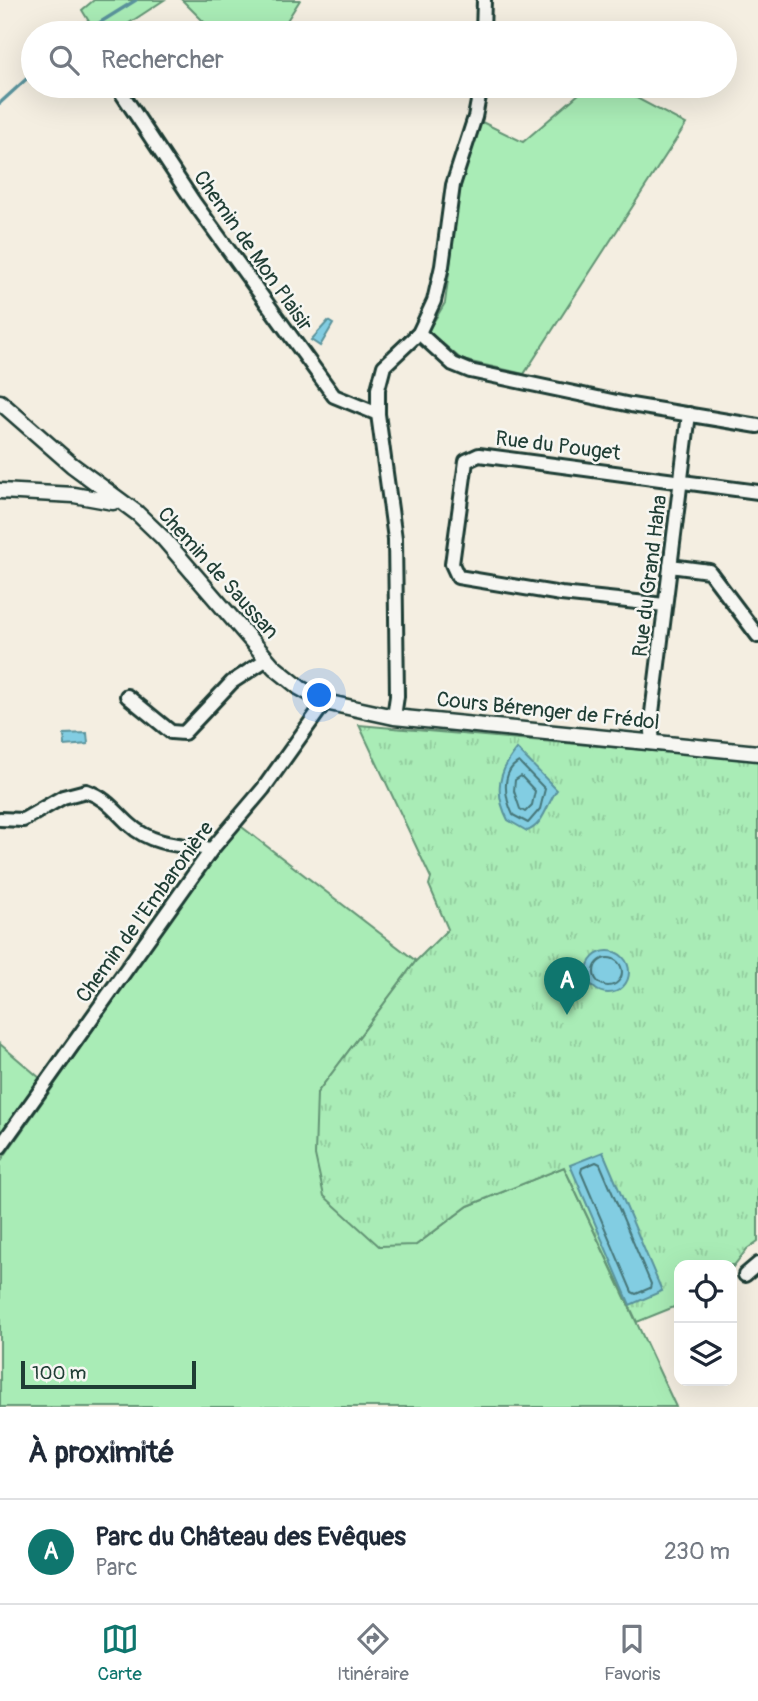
<!DOCTYPE html>
<html lang="fr">
<meta charset="utf-8">
<style>
body{margin:0;font-family:Pangolin,sans-serif;background:#f6f6f7;color:#1f2937}
.controls{position:absolute;right:21px;bottom:21px;display:grid;overflow:hidden;border-radius:14px;box-shadow:0 7px 28px #0002}
.controls button{width:63px;height:63px;display:grid;place-items:center;padding:0;border:0;border-bottom:2px solid #e0e1e3;background:#fff;color:#1f2937;font:35px sans-serif}
.scale{position:absolute;left:21px;bottom:18px;width:175px;box-sizing:border-box;padding-left:7px;border:4px solid #1f3d34;border-top:0;font-size:19px;line-height:24px;white-space:nowrap;color:#1f3d34;-webkit-text-stroke:5px #f6f6f2;paint-order:stroke}
.you{position:absolute;left:320px;top:696px;width:24px;height:24px;margin:-18px;border:5px solid #fff;border-radius:50%;background:#1a73e8;box-shadow:0 0 0 10px #1a73e833}
.badge{display:grid;place-items:center;width:46px;height:46px;border-radius:50%;background:#0f766e;color:#fff;font-size:23px;font-weight:700}
.pin{position:absolute;translate:-50% -58px;filter:drop-shadow(0 2px 4px #0008)}
.pin::after{content:'';position:absolute;top:37px;width:24px;height:21px;background:inherit;clip-path:polygon(0 0,100% 0,50% 100%)}
.list{margin:0;padding:0;list-style:none}
h2{display:flex;justify-content:space-between;align-items:center;height:91px;margin:0;padding:0 28px;font-size:30px}
h2 small{font-size:23px;font-weight:400;color:#747a83}
.list li{display:grid;grid-template-columns:46px 1fr auto;gap:21px;align-items:center;box-sizing:border-box;height:105px;padding:0 28px;border-top:2px solid #e0e1e3}
.list b{display:block;font-size:26px;white-space:nowrap}
.list p{margin:0;font-size:23px;white-space:nowrap;color:#747a83}
.list em{font-size:23px;font-style:normal;color:#747a83}
.icon{flex:none;width:38px;height:38px;fill:none;stroke:currentColor;stroke-width:2;stroke-linecap:round;stroke-linejoin:round}
.map{position:relative;flex:none;width:758px;height:1407px;overflow:hidden}
.search{position:absolute;background:#fff;box-shadow:0 7px 28px #0002;left:21px;right:21px;top:21px;height:77px;display:flex;align-items:center;gap:18px;box-sizing:border-box;padding:0 24px;border-radius:38px;color:#747a83;font-size:26px}
.sheet{height:196px;background:#fff}
nav{display:flex;justify-content:space-around;align-items:center;box-sizing:border-box;height:98px;border-top:2px solid #e0e1e3;background:#fff;font-size:19px;color:#747a83}
nav a{display:grid;justify-items:center;gap:4px}
nav .on{color:#0f766e}
.map>svg:first-child{display:block}
.grass{fill:#a9ecb6;stroke:#649475;stroke-width:2}
.park{fill:url(#park-tufts);stroke:#649475;stroke-width:2}
.water{fill:#82cde2;stroke:#5a939c;stroke-width:2}
.lines{fill:none;stroke-linecap:round;stroke-linejoin:round}
.shore{stroke:#47777a;stroke-width:2}
.stream{stroke:#5a939c;stroke-width:3.5}
.minor-casing{stroke:#1f3d34;stroke-width:18}
.tertiary-casing{stroke:#1f3d34;stroke-width:19}
.minor{stroke:#f6f6f2;stroke-width:12}
.tertiary{stroke:#f6f6f2;stroke-width:14}
.labels{text-anchor:middle;dominant-baseline:central;stroke-width:5;stroke-linejoin:round;paint-order:stroke}
.street-label{font-size:21px;fill:#1f3d34;stroke:#f6f6f2}
</style>
<div class="map">
<svg width="758" height="1407" viewBox="0 0 758 1407">
<defs>
<pattern id="park-tufts" width="24" height="20" patternUnits="userSpaceOnUse" patternTransform="scale(1.75)"><rect width="24" height="20" fill="#a9ecb6"/><path d="M3 7l-1-3M5 7V3M7 7l1-3M15 17l-1-3M17 17v-4M19 17l1-3" fill="none" stroke="#91cb9d"/></pattern>
</defs>
<rect width="100%" height="100%" fill="#f4eee1"/>
<filter id="ink" filterUnits="userSpaceOnUse"><feTurbulence type="fractalNoise" baseFrequency=".0143" numOctaves="2"/><feDisplacementMap in="SourceGraphic" scale="14" xChannelSelector="R" yChannelSelector="G"/><feConvolveMatrix kernelMatrix="1 2 1 2 8 2 1 2 1" color-interpolation-filters="sRGB"/></filter>
<g filter="url(#ink)">
<!-- grass -->
<g class="grass">
<path d="M 94,0 L 164,0 L 114,33 L 96,33 L 82,10 Z"/>
<path d="M 182,0 L 300,0 L 279,33 L 215,33 Z"/>
<path d="M 588,86 L 614,86 L 686,124 L 524,374 L 462,360 L 428,331 L 445,303 L 460,188 L 478,120 L 523,142 Z"/>
<path d="M 238,824 L 416,961 L 317,1093 L 416,1245 L 468,1206 L 564,1167 L 676,1407 L 0,1407 L 0,1162 Z"/>
<path d="M 0,1044 L 41,1079 L 0,1139 Z"/>
</g>
<!-- park -->
<path class="park" d="M 359,725 L 758,760 L 758,1241 L 747,1249 L 732,1268 L 732,1265 L 679,1265 L 679,1305 L 637,1322 L 564,1167 L 468,1206 L 416,1245 L 379,1246 L 324,1196 L 315,1155 L 317,1093 L 416,961 L 448,929 L 429,885 L 431,878 Z"/>
<!-- water -->
<g class="water">
<path d="M 328,321 L 333,324 L 320,346 L 311,340 Z"/>
<path d="M 87,733 L 88,744 L 65,746 L 64,734 Z"/>
<path d="M 517,749 L 557,790 C 547,803 544,825 527,831 L 508,820 C 494,793 498,772 517,749 Z"/>
<circle cx="608" cy="972" r="21"/>
<path d="M 603,1152 L 662,1291 L 630,1305 L 570,1165 Z"/>
</g>
<g class="lines">
<!-- shore -->
<g class="shore">
<path d="M 519,762 L 545,789 L 540,809 L 528,823 L 513,815 C 505,798 500,772 519,762 Z"/>
<path d="M 521,776 L 535,791 L 532,805 L 525,812 L 520,809 L 514,791 L 515,780 Z"/>
<circle cx="608" cy="972" r="14"/>
<path d="M 596,1162 L 600,1164 L 651,1284 L 650,1288 L 636,1294 L 632,1292 L 581,1172 L 582,1168 Z"/>
</g>
<!-- stream -->
<g class="stream">
<path d="M 83,33 L 136,0"/>
<path d="M 0,103 L 33,73"/>
</g>
<!-- minor casing -->
<g class="minor-casing">
<g id="minor">
<path d="M 483,33 L 484,0"/>
<path d="M 117,86 L 193,201 L 334,396 L 378,414"/>
<path d="M 419,333 L 453,364 L 470,371 L 631,405 L 758,426"/>
<path d="M 670,566 L 709,571 L 758,636"/>
<path d="M 665,605 L 561,594 L 458,577 L 452,564 L 466,461 L 479,455 L 758,492"/>
<path d="M 127,696 L 171,732 L 184,733 L 232,682 L 267,659"/>
<path d="M 394,717 L 397,696 L 395,539 L 378,414 L 378,389 L 384,366 L 419,333 L 434,301 L 442,266 L 453,185 L 475,117 L 481,86"/>
<path d="M 653,743 L 651,721 L 689,414"/>
<path d="M 0,819 L 23,820 L 63,797 L 86,791 C 106,798 114,810 129,824 C 152,846 182,845 212,849"/>
<path d="M 0,1147 L 212,849 L 263,789 L 325,702"/>
<path d="M 745,1275 L 758,1264"/>
</g>
</g>
<!-- tertiary casing -->
<g class="tertiary-casing">
<g id="tertiary">
<path d="M 0,402 L 72,465 L 137,513 L 163,538 L 274,667 L 300,688 L 325,702 L 394,717 L 758,753"/>
<path d="M 0,491 L 74,495 L 113,502"/>
</g>
</g>
<!-- minor -->
<use href="#minor" class="minor"/>
<!-- tertiary -->
<use href="#tertiary" class="tertiary"/>
</g>
</g>
<g class="labels">
<!-- street labels -->
<g class="street-label">
<text transform="translate(253 251) rotate(55)">Chemin de Mon Plaisir</text>
<text transform="translate(558 446) rotate(7)">Rue du Pouget</text>
<text transform="translate(218 573) rotate(48)">Chemin de Saussan</text>
<text transform="translate(650 576) rotate(-83)">Rue du Grand Haha</text>
<text transform="translate(548 711) rotate(6)">Cours Bérenger de Frédol</text>
<text transform="translate(145 912) rotate(-54)">Chemin de l'Embaronière</text>
</g>
</g>
</svg>
<div class="controls">
<button><svg class="icon" aria-label="locate" viewBox="0 0 24 24"><circle cx="12" cy="12" r="6"/><path d="M12 2v4M12 18v4M2 12h4M18 12h4"/></svg></button>
<button><svg class="icon" aria-label="layers" viewBox="0 0 24 24"><path d="M12 4l9 5-9 5-9-5zM3 14l9 5 9-5"/></svg></button>
</div>
<div class="scale">100 m</div>
<div class="you"></div>
<div class="pin badge" style="left:567px;top:1015px">A</div>
<div class="search"><svg class="icon" aria-label="search" viewBox="0 0 24 24"><circle cx="10" cy="10" r="6"/><path d="M15 15l6 6"/></svg>Rechercher</div>
</div>
<section class="sheet">
<h2>À proximité<small></small></h2>
<ul class="list">
<li><span class="badge">A</span><div><b>Parc du Château des Evêques</b><p>Parc</p></div><em>230 m</em></li>
</ul>
</section>
<nav>
<a class="on"><svg class="icon" aria-label="map" viewBox="0 0 24 24"><path d="M3 6l6-2 6 2 6-2v14l-6 2-6-2-6 2zM9 4v14M15 6v14"/></svg>Carte</a>
<a><svg class="icon" aria-label="directions" viewBox="0 0 24 24"><path d="M12 3l9 9-9 9-9-9zM9 14v-3h6M13 9l2 2-2 2"/></svg>Itinéraire</a>
<a><svg class="icon" aria-label="saved" viewBox="0 0 24 24"><path d="M7 4h10v16l-5-4-5 4z"/></svg>Favoris</a>
</nav>
